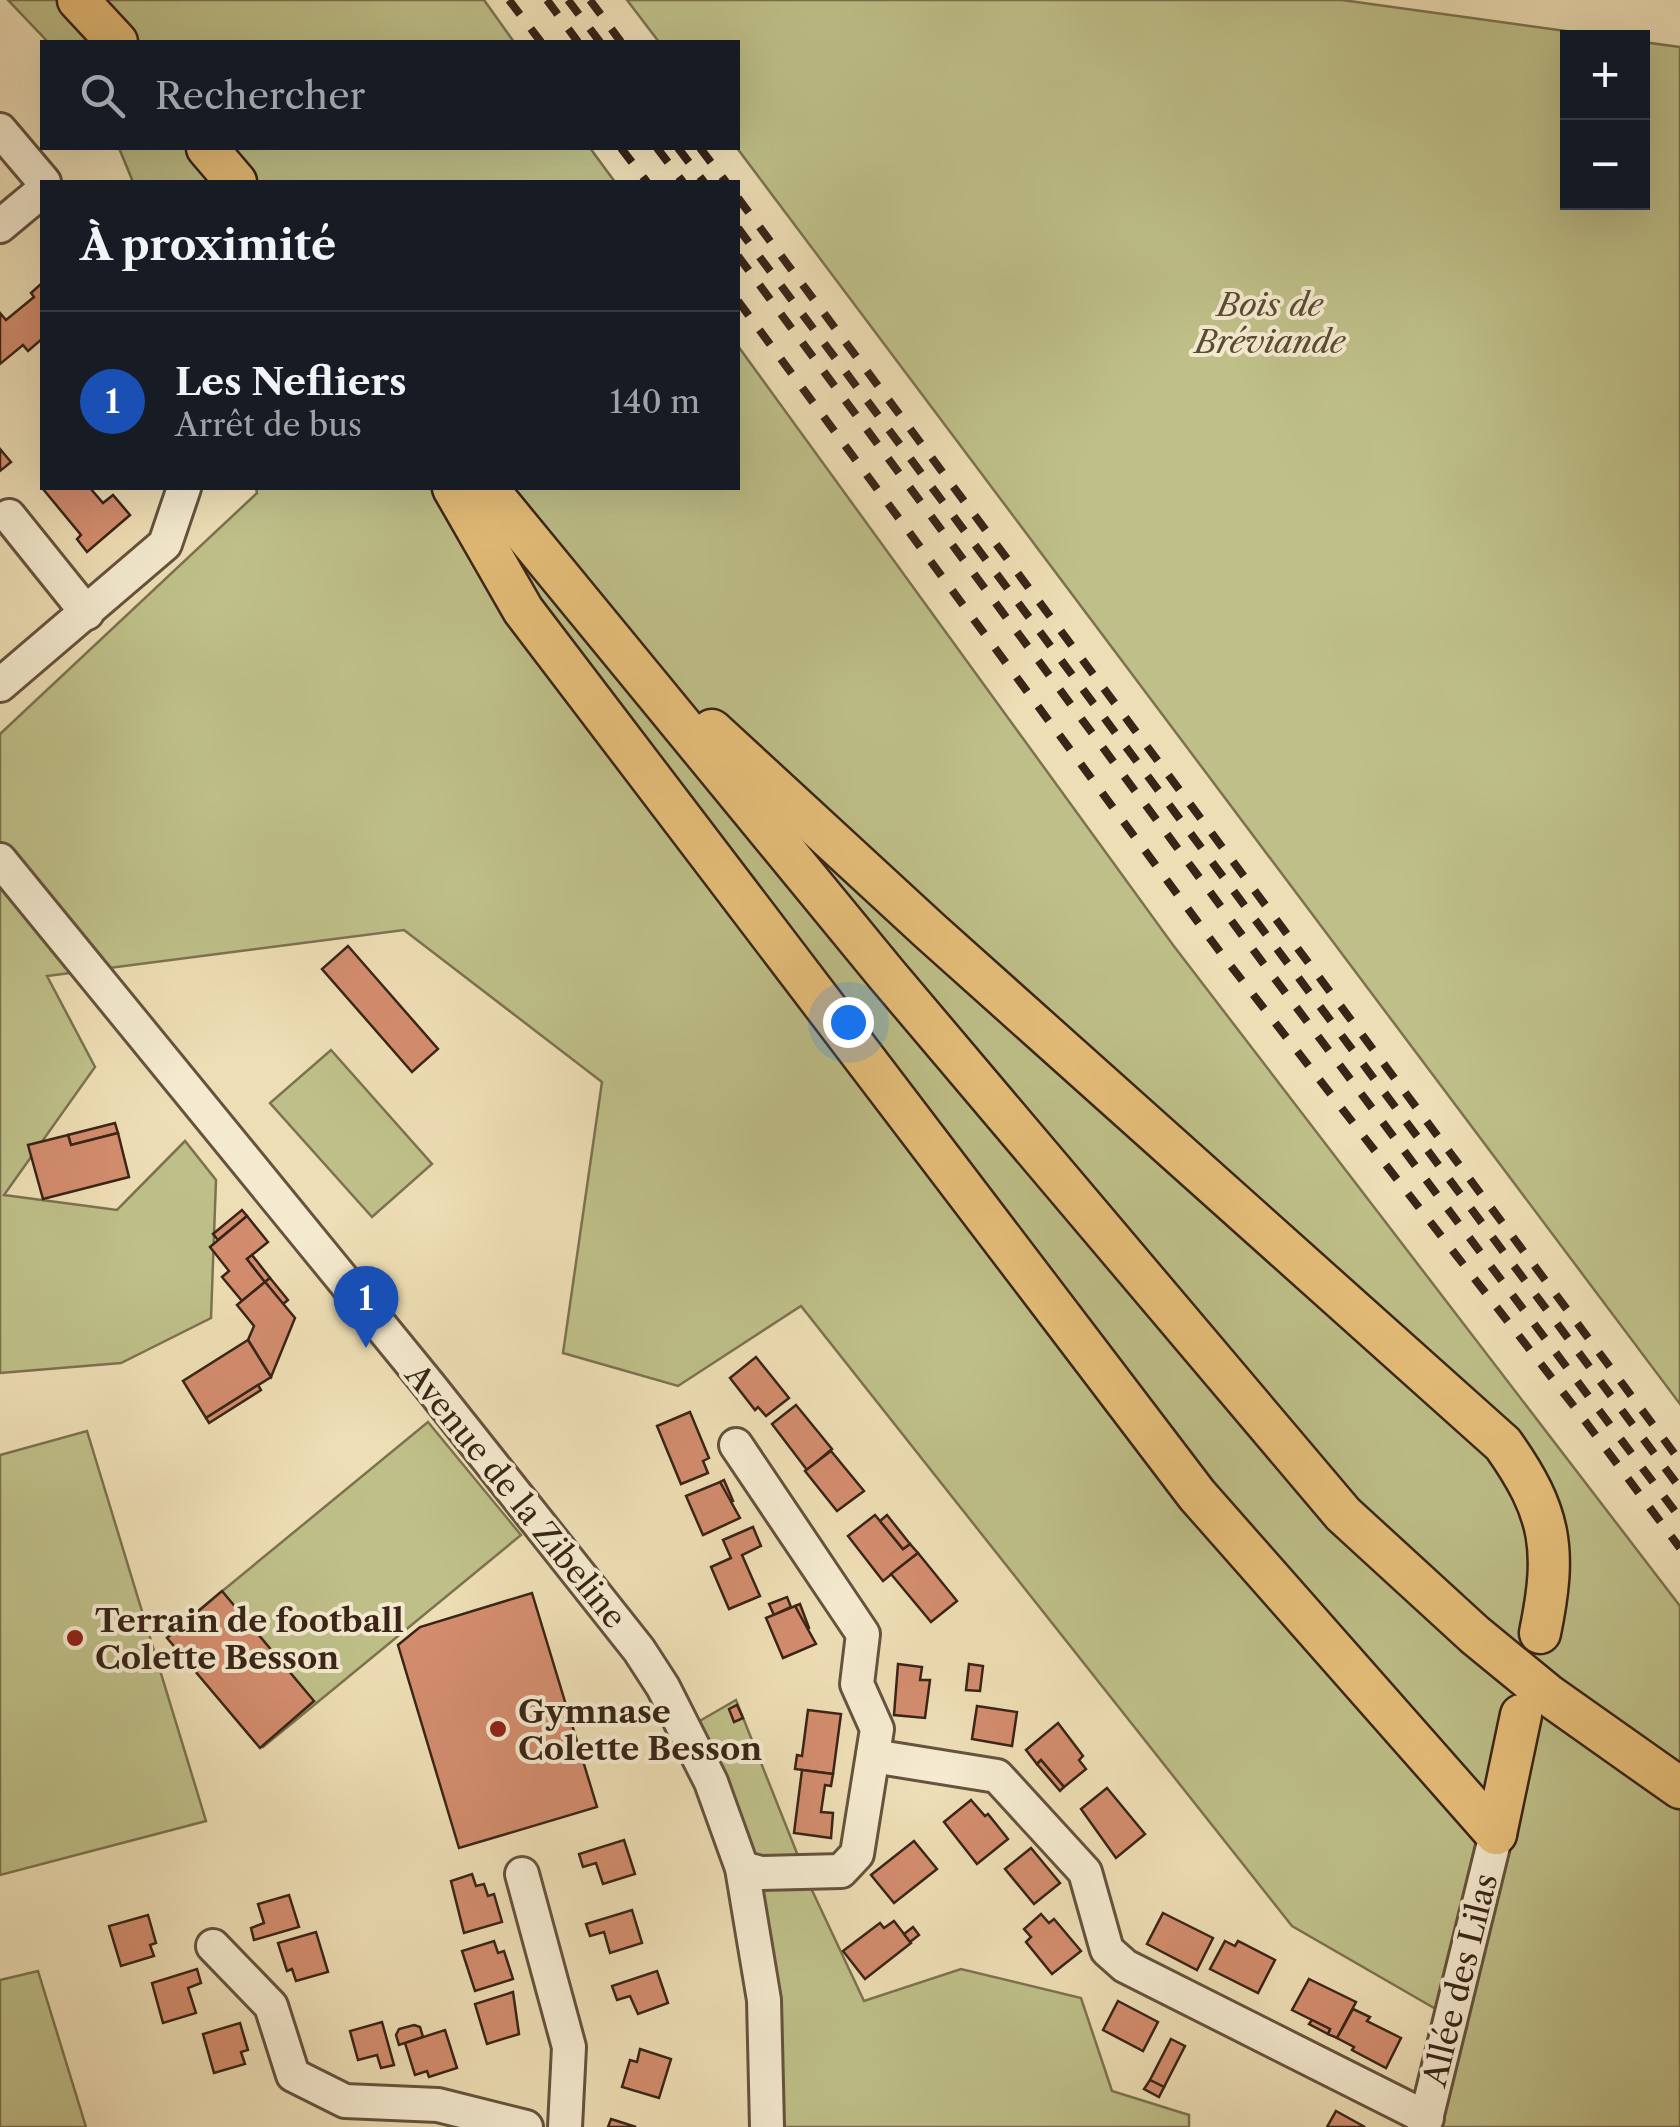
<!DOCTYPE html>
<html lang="fr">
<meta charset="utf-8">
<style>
body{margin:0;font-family:"Libre Caslon Text",serif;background:#242831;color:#f1f3f6}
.controls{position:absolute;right:30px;top:30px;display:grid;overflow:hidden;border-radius:0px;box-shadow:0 10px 40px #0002}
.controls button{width:90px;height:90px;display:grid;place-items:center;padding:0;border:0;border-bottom:2px solid #363941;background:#171b24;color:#f1f3f6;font:50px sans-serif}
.you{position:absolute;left:848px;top:1022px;width:35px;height:35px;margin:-25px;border:8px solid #fff;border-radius:50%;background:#1a73e8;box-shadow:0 0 0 15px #1a73e833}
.badge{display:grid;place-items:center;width:65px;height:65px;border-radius:50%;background:#8c9099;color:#fff;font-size:32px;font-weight:700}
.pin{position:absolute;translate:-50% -82px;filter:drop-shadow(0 2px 5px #0008)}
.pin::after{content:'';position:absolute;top:52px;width:35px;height:30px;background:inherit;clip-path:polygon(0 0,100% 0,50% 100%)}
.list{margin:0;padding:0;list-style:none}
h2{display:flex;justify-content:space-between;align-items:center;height:130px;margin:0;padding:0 40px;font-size:42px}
h2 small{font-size:32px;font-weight:400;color:#9ea1a6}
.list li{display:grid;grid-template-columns:65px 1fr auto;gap:30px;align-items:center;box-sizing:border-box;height:180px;padding:0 40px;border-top:2px solid #363941}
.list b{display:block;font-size:38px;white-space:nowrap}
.list p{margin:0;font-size:32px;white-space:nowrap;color:#9ea1a6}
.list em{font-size:32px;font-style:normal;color:#9ea1a6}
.icon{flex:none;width:55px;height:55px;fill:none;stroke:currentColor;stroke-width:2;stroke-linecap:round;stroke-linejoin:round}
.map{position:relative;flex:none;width:1680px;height:2127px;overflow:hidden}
.search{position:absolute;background:#171b24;box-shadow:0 10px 40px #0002;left:40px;top:40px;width:700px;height:110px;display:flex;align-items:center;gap:25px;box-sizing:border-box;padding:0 35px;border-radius:0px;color:#9ea1a6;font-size:38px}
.panel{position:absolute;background:#171b24;box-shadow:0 10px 40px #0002;left:40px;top:180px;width:700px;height:310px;border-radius:0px}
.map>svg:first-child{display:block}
.green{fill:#bfc089;stroke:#7c7250;stroke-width:2.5}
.building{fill:#d38d6e;stroke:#392417;stroke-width:2.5}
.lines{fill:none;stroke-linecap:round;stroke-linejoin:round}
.minor-casing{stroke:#66523e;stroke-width:38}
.major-casing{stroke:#392417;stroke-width:45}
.minor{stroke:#f4eacf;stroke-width:32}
.major{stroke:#e7bf7a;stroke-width:40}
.rail{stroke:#392417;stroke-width:8;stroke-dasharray:18 18;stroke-linecap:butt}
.poi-dot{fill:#8f2418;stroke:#f4eacf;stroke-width:4}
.labels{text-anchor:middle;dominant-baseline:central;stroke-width:8;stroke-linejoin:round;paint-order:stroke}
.park-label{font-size:32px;font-style:italic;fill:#5a4b34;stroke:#f4eacf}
.street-label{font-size:32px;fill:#392417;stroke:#f4eacf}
.poi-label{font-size:32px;font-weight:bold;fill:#392417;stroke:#f4eacf;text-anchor:start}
</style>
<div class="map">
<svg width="1680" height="2127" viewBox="0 0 1680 2127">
<rect width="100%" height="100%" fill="#eedeb5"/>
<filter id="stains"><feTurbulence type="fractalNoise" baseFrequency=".002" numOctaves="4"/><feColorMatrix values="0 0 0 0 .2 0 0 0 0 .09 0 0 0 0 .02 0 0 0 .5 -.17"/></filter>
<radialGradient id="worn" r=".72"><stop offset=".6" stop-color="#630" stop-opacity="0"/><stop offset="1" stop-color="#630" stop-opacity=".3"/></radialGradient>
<!-- green -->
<g class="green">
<path d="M 8,0 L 484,0 L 514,42 L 48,42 Z"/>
<path d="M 627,0 L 1342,0 L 1609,37 L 1568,38 L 1568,202 L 1642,202 L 1643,42 L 1680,47 L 1680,1404 L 737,148 L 738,42 L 659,42 Z"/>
<path d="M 119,148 L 590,148 L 615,182 L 133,182 Z"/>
<path d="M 738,346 L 1173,945 L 1680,1606 L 1680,2127 L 1436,2127 L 1467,2027 L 1292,1926 L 801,1306 L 678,1386 L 563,1353 L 602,1082 L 404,930 L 47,976 L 95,1067 L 4,1195 L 117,1210 L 185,1141 L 216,1180 L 211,1318 L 121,1363 L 0,1373 L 0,734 L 257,493 L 256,488 L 738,488 Z"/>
<path d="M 331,1050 L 432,1164 L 372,1217 L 270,1103 Z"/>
<path d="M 428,1422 L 521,1535 L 263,1747 L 170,1634 Z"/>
<path d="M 87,1431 L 206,1821 L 0,1875 L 0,1455 Z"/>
<path d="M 736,1700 L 810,1886 L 864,2001 L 961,1969 L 1081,1998 L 1112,2091 L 1189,2115 L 1189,2127 L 782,2127 L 782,2056 L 765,1909 L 691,1726 Z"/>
<path d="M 38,1971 L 86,2127 L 0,2127 L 0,1980 Z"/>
</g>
<!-- building -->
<g class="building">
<path d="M 42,283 L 42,339 L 28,351 L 23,345 L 0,364 L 0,313 L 6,320 L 34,297 L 31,293 Z"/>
<path d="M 0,449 L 11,462 L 0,471 Z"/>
<path d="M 45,488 L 90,488 L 103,503 L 113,495 L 130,515 L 87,552 L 77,539 L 81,535 L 43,489 Z"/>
<path d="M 348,946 L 438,1049 L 412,1072 L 322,969 Z"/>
<path d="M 115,1123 L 118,1133 L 71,1145 L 68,1135 Z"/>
<path d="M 118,1133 L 129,1177 L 43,1199 L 28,1145 L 68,1135 L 71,1145 Z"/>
<path d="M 242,1210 L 247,1216 L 218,1240 L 213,1234 Z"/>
<path d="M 247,1216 L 268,1242 L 247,1259 L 265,1282 L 242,1301 L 222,1277 L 229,1271 L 210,1247 Z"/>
<path d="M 252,1255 L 270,1278 L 265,1282 L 247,1259 Z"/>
<path d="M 270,1278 L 288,1300 L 283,1304 L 265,1282 Z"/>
<path d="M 265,1282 L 295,1318 L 271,1377 L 248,1340 L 254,1326 L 237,1305 Z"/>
<path d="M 248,1340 L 271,1377 L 206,1418 L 183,1381 Z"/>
<path d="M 756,1357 L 789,1398 L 766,1416 L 758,1407 L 755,1410 L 730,1378 Z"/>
<path d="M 258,1385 L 261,1390 L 209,1423 L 206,1418 Z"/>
<path d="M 796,1405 L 832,1449 L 807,1470 L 772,1424 Z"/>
<path d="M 690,1412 L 709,1458 L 703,1461 L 708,1473 L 681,1484 L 657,1426 Z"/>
<path d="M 831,1451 L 864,1491 L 837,1511 L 805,1471 Z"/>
<path d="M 724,1480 L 733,1501 L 729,1502 L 720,1482 Z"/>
<path d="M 720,1482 L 740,1518 L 703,1535 L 686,1496 Z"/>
<path d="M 875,1515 L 903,1549 L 910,1544 L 918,1553 L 883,1581 L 848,1536 Z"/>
<path d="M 887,1515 L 910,1544 L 903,1549 L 880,1521 Z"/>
<path d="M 753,1527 L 761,1546 L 742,1555 L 760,1596 L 729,1609 L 711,1567 L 731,1558 L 723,1540 Z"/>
<path d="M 918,1553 L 957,1601 L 931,1622 L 891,1574 Z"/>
<path d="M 222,1591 L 314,1701 L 260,1748 L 167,1638 Z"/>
<path d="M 532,1593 L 597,1807 L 459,1848 L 398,1645 L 420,1627 Z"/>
<path d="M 787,1597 L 791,1607 L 774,1615 L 769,1604 Z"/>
<path d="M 800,1604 L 809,1628 L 805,1630 L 795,1606 Z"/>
<path d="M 795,1606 L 816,1644 L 783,1658 L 766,1618 Z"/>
<path d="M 898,1664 L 922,1667 L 920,1680 L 930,1680 L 925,1718 L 894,1715 Z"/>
<path d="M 969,1664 L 983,1666 L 980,1691 L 966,1690 Z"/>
<path d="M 737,1705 L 743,1718 L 734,1722 L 729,1709 Z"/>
<path d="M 977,1706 L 1017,1712 L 1012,1746 L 972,1739 Z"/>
<path d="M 808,1710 L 841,1714 L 833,1774 L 795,1769 L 797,1755 L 802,1756 Z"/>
<path d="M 1058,1723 L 1083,1756 L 1079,1760 L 1086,1769 L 1064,1787 L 1041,1760 L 1037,1764 L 1026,1750 Z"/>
<path d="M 1041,1760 L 1064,1787 L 1060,1791 L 1037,1764 Z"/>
<path d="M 802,1770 L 833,1774 L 831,1786 L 825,1785 L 821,1812 L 833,1813 L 831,1838 L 794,1833 Z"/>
<path d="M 1107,1788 L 1145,1834 L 1116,1858 L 1081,1809 Z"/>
<path d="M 971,1800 L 985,1816 L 988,1814 L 1008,1839 L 977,1864 L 944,1822 Z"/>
<path d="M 624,1840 L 635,1874 L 603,1884 L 596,1863 L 583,1867 L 579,1854 Z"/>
<path d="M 914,1841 L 937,1869 L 894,1903 L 871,1875 Z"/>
<path d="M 1031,1848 L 1060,1883 L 1034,1904 L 1005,1869 Z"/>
<path d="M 472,1874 L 476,1886 L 484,1884 L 488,1896 L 494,1894 L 502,1922 L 464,1933 L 451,1881 Z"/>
<path d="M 289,1895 L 299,1927 L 254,1940 L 251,1928 L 264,1923 L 258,1904 Z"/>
<path d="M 632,1910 L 642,1943 L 610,1953 L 604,1932 L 590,1936 L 586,1924 Z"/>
<path d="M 1163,1913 L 1213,1938 L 1197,1970 L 1147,1944 Z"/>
<path d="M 1041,1914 L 1049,1923 L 1054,1919 L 1081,1951 L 1052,1974 L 1026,1942 L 1031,1937 L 1024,1929 Z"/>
<path d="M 148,1915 L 156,1943 L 150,1945 L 154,1956 L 121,1966 L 109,1926 Z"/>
<path d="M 894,1921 L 911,1943 L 865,1979 L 843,1951 L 880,1923 L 884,1928 Z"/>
<path d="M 913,1927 L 919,1935 L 910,1942 L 904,1934 Z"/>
<path d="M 316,1932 L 328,1972 L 296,1981 L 292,1969 L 287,1971 L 278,1943 Z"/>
<path d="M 494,1941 L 498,1953 L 504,1951 L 513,1979 L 475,1991 L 462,1951 Z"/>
<path d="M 1225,1941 L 1235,1946 L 1238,1941 L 1275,1960 L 1258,1993 L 1210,1969 Z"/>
<path d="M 197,1969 L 201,1983 L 188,1988 L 196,2013 L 163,2023 L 152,1983 Z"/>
<path d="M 657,1971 L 668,2003 L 638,2014 L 630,1996 L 617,2000 L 612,1986 Z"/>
<path d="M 1309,1979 L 1356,2002 L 1337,2038 L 1328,2034 L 1330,2029 L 1292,2010 Z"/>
<path d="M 513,1992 L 519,2034 L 487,2044 L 475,2004 Z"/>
<path d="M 1118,2001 L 1158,2022 L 1143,2051 L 1103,2030 Z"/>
<path d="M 1353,2009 L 1370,2017 L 1367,2021 L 1401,2038 L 1386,2068 L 1352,2050 L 1354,2047 L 1337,2038 Z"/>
<path d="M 1312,2020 L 1330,2029 L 1328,2034 L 1309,2024 Z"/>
<path d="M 382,2022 L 394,2065 L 381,2068 L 377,2055 L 358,2060 L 350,2031 Z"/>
<path d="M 240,2023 L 248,2050 L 241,2052 L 245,2064 L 214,2073 L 203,2034 Z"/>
<path d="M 414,2025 L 420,2027 L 423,2037 L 399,2045 L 396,2035 L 399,2029 Z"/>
<path d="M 445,2030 L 457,2068 L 429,2077 L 427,2071 L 415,2075 L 405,2043 Z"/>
<path d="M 1171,2039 L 1185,2046 L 1164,2087 L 1150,2080 Z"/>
<path d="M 640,2049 L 671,2059 L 659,2098 L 622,2087 L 630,2060 L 637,2062 Z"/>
<path d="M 1150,2080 L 1164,2087 L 1159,2097 L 1144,2089 Z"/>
<path d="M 1336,2111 L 1365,2127 L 1327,2127 Z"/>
<path d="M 611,2119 L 636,2127 L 608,2127 Z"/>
</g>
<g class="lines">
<!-- minor casing -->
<g class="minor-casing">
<g id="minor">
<path d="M 0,130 L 44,182"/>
<path d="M 0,226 L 42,191"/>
<path d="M 9,516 L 87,613"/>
<path d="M 0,685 L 165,544 L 184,488"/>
<path d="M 0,860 L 429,1385 L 639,1650 L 663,1687 L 711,1782 L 742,1868 L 764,2000 L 767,2127"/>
<path d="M 736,1445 L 863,1634 L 857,1684 L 877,1729 L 857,1854 L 841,1871 L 761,1873 L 742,1868"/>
<path d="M 873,1756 L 997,1776 L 1085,1872 L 1107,1950 L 1125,1966 L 1427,2118"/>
<path d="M 522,1874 L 569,2047 L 565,2127"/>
<path d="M 213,1946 L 271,2006 L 293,2075 L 345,2101 L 438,2105 L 526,2127"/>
<path d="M 1424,2127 L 1496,1834"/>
</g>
</g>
<!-- major casing -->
<g class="major-casing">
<g id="major">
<path d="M 78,0 L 117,42"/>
<path d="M 207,148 L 236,182"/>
<path d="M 453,488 L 523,610 L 1197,1495 L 1496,1834"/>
<path d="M 487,488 L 887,975 L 1343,1514 L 1475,1635 L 1547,1694 L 1680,1788"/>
<path d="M 712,730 L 930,931 L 1503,1444 C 1552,1513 1557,1550 1540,1633"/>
<path d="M 1496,1834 L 1521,1715"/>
</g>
</g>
<!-- minor -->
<use href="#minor" class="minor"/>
<!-- major -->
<use href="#major" class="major"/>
<!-- rail -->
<g class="rail">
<path d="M 509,0 L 541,42"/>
<path d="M 547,0 L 578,42"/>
<path d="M 568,0 L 600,42"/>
<path d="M 590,0 L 621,42"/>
<path d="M 621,148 L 647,182"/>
<path d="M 657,148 L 683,182"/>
<path d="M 678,148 L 704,182"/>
<path d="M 700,148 L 726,182"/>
<path d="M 738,198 L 1680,1461"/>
<path d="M 738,228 L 1680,1488"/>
<path d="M 738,256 L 1242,935 L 1680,1518"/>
<path d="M 738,301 L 1220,952 L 1576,1409 L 1680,1548"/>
</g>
</g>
<!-- markers -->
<g class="poi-dot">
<circle cx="75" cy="1638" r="10"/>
<circle cx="498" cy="1729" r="10"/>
</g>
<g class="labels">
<!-- park labels -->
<g class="park-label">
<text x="1270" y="304">Bois de<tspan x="1270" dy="37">Bréviande</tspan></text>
</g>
<!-- street labels -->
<g class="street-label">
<text transform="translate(516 1496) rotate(51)">Avenue de la Zibeline</text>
<text transform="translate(1460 1980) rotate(-76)">Allée des Lilas</text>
</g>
<!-- poi labels -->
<g class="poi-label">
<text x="95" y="1620">Terrain de football<tspan x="95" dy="37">Colette Besson</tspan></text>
<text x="518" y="1711">Gymnase<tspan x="518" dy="37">Colette Besson</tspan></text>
</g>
</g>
<rect width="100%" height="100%" filter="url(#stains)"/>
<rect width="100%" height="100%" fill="url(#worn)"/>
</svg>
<div class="controls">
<button>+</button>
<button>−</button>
</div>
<div class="you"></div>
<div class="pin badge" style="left:366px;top:1348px;background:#1a4fb4">1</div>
<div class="search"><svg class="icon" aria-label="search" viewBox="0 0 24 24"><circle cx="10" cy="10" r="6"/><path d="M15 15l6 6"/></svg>Rechercher</div>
<section class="panel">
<h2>À proximité<small></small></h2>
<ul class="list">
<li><span class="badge" style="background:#1a4fb4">1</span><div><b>Les Nefliers</b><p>Arrêt de bus</p></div><em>140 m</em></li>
</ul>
</section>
</div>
